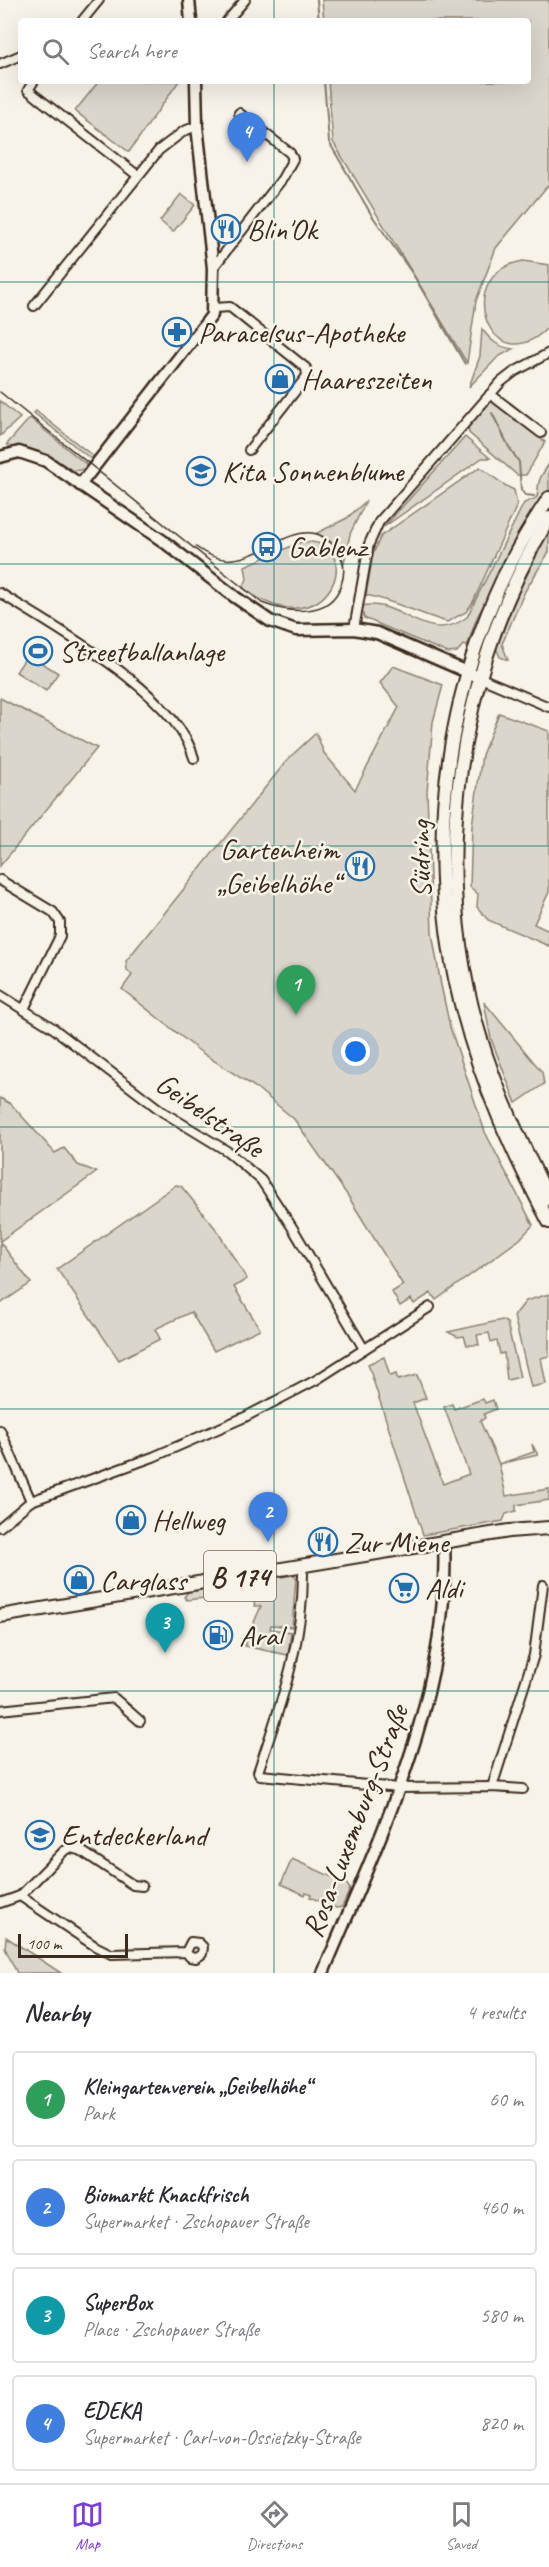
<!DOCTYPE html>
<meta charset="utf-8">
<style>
body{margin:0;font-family:Caveat,sans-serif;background:#f7f7f7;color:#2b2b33}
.scale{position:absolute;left:18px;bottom:15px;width:110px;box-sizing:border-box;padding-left:6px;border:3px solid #3b2a1e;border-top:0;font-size:16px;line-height:21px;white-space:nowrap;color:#3b2a1e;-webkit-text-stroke:4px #f7f3e8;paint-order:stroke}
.you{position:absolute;left:356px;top:1052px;width:21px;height:21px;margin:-15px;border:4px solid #fff;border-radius:50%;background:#1a73e8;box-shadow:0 0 0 9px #1a73e833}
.badge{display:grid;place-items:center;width:39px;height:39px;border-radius:50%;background:#7c3aed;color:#fff;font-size:20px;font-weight:700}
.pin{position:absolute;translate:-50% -50px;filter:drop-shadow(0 2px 3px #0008)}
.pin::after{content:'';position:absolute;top:32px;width:21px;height:18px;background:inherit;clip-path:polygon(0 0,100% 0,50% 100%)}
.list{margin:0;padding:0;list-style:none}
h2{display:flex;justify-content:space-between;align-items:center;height:78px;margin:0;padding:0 24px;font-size:26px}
h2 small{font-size:20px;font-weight:400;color:#7c7c81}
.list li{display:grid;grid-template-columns:39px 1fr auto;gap:18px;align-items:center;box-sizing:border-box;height:96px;margin:0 12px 12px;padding:0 12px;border:2px solid #e1e1e2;border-radius:6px}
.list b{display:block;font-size:22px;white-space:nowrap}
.list p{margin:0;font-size:20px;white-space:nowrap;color:#7c7c81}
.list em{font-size:20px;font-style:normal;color:#7c7c81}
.icon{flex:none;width:33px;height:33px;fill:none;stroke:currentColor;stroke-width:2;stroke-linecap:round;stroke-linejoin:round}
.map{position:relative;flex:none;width:549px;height:1973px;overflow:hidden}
.search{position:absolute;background:#fff;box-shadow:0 6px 24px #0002;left:18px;right:18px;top:18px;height:66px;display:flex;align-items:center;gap:15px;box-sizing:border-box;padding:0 21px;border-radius:6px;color:#7c7c81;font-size:22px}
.sheet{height:510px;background:#fff}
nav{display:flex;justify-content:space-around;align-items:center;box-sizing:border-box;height:84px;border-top:2px solid #e1e1e2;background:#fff;font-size:16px;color:#7c7c81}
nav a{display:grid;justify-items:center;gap:3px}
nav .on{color:#7c3aed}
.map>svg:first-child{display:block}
.green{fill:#dbd6cb;stroke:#8b8074;stroke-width:1.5}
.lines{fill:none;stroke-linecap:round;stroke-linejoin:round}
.stream{stroke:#84786c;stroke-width:2}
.street-casing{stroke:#3b2a1e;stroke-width:12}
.secondary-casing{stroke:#3b2a1e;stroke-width:15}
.primary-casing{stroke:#3b2a1e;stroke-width:16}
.street{stroke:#f7f3e8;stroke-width:8}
.secondary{stroke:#f7f3e8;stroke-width:10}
.primary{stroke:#f7f3e8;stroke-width:12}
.tram{stroke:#3b2a1e;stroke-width:1.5}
.grid{fill:none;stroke:#0f766e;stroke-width:1.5;stroke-opacity:0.55}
.labels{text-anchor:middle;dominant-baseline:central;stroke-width:5;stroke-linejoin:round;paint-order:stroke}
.shield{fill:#f7f3e8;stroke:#73665b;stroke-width:1.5}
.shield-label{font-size:28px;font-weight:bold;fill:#3b2a1e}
.poi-label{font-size:30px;fill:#3b2a1e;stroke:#f7f3e8;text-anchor:start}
.street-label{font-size:30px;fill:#3b2a1e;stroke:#f7f3e8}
</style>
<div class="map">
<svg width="549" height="1973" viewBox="0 0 549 1973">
<rect width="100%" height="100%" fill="#f7f3e8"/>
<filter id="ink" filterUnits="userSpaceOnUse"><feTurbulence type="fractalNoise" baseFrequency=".0167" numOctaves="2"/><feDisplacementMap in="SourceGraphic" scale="12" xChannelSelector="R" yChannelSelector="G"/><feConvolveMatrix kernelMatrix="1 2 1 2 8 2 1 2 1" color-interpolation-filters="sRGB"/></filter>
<g filter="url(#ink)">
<!-- green -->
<g class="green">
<path d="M 322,0 L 549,0 L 549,184 L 496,248 L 476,301 L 467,363 L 333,142 L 328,81 L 528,81 L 528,21 L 324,21 Z"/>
<path d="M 99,81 L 179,81 L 129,152 L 75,111 Z"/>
<path d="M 181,194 L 195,205 L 173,232 L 160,221 Z"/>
<path d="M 523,261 L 549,265 L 549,326 C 492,387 449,274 523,261 Z"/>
<path d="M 482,329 C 491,341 498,347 513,349 L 498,357 L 469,387 L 480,356 Z"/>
<path d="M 490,399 L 545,442 L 526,475 L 517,475 L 469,433 L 468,425 Z"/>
<path d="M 0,401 L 20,418 L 0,436 Z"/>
<path d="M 36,411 L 94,457 L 92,460 L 34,413 Z"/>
<path d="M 30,418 L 88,466 C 70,480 56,458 40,452 C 31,448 22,448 11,448 L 7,444 Z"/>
<path d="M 465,437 L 490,458 L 482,458 L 384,527 Z"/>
<path d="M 549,464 L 549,491 L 477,617 L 467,646 L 463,645 L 457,652 L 448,653 L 364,618 L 361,606 C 401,597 426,648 467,617 L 524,503 C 543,496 535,499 539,482 C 540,476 546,469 549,464 Z"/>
<path d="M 480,467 C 492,475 500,484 514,490 L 517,505 L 473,602 L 466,612 L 447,622 C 420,614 394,601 366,595 L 373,554 L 381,536 Z"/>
<path d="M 366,501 L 350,534 L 344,563 L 337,547 L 317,533 L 347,518 Z"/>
<path d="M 549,530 L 549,552 L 525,591 L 502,644 L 508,660 L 500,657 L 496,648 L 517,595 Z"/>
<path d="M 301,542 C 370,536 331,654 243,588 L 247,579 L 245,566 Z"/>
<path d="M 36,642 L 47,649 L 39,661 L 58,673 L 46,691 L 16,672 Z"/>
<path d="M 393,666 L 443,685 L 433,722 L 427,792 L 432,933 L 441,985 L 450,1027 L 485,1132 L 533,1225 L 520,1239 L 436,1300 L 431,1293 L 414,1304 L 411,1299 L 400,1306 L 392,1292 L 403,1285 L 348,1196 L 294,1119 L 258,1089 L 202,1053 L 122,989 L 132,975 L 127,970 L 126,961 L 289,758 L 316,733 L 324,753 L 355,790 L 399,707 L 380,683 Z"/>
<path d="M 0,698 L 97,748 L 0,866 Z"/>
<path d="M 499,713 L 549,731 L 549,892 L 534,924 L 549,931 L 549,946 L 488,920 L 477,907 L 478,894 L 470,887 L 472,826 L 482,755 Z"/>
<path d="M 484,1002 L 542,1072 L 544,1084 L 516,1103 L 491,1039 Z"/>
<path d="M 0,1098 L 11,1104 L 55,1153 L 64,1148 L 78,1165 L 97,1172 L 0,1241 Z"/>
<path d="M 176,1185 L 181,1186 L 216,1229 L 247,1279 L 234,1287 L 260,1329 L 214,1351 L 191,1312 L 155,1329 L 160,1339 L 119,1360 L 57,1269 Z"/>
<path d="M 0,1242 L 31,1283 L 0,1304 Z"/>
<path d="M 549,1294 L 549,1356 L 541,1358 L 546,1384 L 531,1387 L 514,1316 L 526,1301 Z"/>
<path d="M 502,1320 L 507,1323 L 520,1377 L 507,1380 L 504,1353 L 500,1354 L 497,1341 L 491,1342 L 489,1333 L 477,1335 L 479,1345 L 467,1345 L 464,1336 L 458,1337 L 448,1332 Z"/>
<path d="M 384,1357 L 390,1376 L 396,1374 L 398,1380 L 417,1375 L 426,1398 L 413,1403 L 443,1484 L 469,1474 L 444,1407 L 452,1404 L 454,1409 L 483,1399 L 485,1403 L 493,1400 L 496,1409 L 484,1414 L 485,1418 L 480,1421 L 499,1464 L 534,1452 L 532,1444 L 538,1455 L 499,1464 L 506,1496 L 549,1489 L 549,1500 L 516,1505 L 516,1511 L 506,1514 L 503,1521 L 423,1535 L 368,1364 Z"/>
<path d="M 293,1575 L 296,1577 L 292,1627 L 271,1625 L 270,1629 L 291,1632 L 288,1655 L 244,1646 L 261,1606 L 255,1606 L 251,1592 L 247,1592 L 251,1582 Z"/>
<path d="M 212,1588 L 217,1593 L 213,1597 L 187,1600 L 184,1597 L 188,1592 Z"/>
<path d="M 292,1859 L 346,1883 L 350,1889 L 342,1907 L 336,1908 L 310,1897 L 311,1894 L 306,1892 L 305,1895 L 281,1884 Z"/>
<path d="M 6,1937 L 61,1973 L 17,1973 L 5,1948 Z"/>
</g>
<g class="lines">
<!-- stream -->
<g class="stream">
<path d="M 317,0 L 319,21"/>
<path d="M 324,81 L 329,142 L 371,214 L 414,276 L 465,364"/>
<path d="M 492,413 L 509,447 L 519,462 L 521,490 L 525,495 L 534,496"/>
</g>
<!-- street casing -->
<g class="street-casing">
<g id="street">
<path d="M 82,21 L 99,0"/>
<path d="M 227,21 L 245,0"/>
<path d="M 0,64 L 21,55"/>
<path d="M 34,81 L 28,90 L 137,175"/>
<path d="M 213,268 L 282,179 L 293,159 L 290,153 L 239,113"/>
<path d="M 34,306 L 159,150 L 184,131 L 197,126"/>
<path d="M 214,308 L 230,307 L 306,368 L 307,376 L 249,450"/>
<path d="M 490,394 L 541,433"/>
<path d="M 0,593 C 55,628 176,693 194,758"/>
<path d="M 354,629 L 369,544 L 379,522 L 501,382 L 514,372 L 549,353"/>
<path d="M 481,678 L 549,707"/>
<path d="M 0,880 L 53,912 L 60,922 L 60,936 L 24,1009"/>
<path d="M 0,995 L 53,1028 L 163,1112 L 227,1151 L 261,1180 L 292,1227 L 364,1349"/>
<path d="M 0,1430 L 31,1501"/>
<path d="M 0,1527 L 31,1501 L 153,1457 L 245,1417 L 316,1380 L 430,1307"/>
<path d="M 303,1574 C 303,1644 280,1706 258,1772 L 260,1775 L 399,1788 L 492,1787 L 523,1789"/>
<path d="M 0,1710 L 114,1698 L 140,1721"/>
<path d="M 492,1787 L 534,1655 L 543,1585"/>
<path d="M 20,1896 L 95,1946 L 111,1954 L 186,1952 L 190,1957 L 196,1958 L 202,1954 L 203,1947 L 199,1943 L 191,1942 L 186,1952"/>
<path d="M 0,1903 L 20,1896 L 64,1851 L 70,1848 L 80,1850 L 133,1885 L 142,1886"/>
</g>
</g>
<!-- secondary casing -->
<g class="secondary-casing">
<g id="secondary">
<path d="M 189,0 L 191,21"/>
<path d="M 0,457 L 19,452 L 46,461 L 163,541 L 235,597 L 270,621 L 296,630 L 354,629 L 377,633 L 481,678"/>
<path d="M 80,485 L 212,315 L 213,268 L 197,126 L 196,81"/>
<path d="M 323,1973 C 380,1837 451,1694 444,1542"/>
</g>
</g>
<!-- primary casing -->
<g class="primary-casing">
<g id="primary">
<path d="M 549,498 C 449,643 417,842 463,1012 C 482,1086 513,1154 549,1222"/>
<path d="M 549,518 C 458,670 428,865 480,1036 C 497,1093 523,1146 549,1199"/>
<path d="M 0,1616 L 509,1531 L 549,1528"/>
</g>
</g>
<!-- street -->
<use href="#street" class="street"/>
<!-- secondary -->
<use href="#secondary" class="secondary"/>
<!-- primary -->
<use href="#primary" class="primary"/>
<!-- tram -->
<path class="tram" d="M 0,392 L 262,603 C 288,613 330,618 341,585 C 345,574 345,561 337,550 C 307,508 268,556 234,559 C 220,561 207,555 196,547"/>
</g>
</g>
<!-- grid -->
<path class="grid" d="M 274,0 L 274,21M 274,81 L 274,1973M 0,282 L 549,282M 0,564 L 549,564M 0,846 L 549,846M 0,1127 L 549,1127M 0,1409 L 549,1409M 0,1691 L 549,1691"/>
<!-- icons -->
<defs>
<g id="restaurant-ring" transform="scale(1.5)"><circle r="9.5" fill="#f7f3e8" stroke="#1f6fb2" stroke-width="1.5"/><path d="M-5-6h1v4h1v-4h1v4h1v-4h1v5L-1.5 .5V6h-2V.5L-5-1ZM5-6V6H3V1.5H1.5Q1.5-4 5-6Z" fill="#1f6fb2"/></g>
<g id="pharmacy-ring" transform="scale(1.5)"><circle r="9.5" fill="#f7f3e8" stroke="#1f6fb2" stroke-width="1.5"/><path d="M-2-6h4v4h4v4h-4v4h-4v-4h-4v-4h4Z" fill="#1f6fb2"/></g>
<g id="shop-ring" transform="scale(1.5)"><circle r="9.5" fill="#f7f3e8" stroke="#1f6fb2" stroke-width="1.5"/><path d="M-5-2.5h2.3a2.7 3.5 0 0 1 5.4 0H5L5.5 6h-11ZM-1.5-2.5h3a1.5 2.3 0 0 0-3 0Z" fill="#1f6fb2"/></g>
<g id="school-ring" transform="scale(1.5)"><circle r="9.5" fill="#f7f3e8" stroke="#1f6fb2" stroke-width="1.5"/><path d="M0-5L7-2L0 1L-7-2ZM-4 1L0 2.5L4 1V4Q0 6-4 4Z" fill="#1f6fb2"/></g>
<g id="bus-ring" transform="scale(1.5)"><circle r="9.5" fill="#f7f3e8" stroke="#1f6fb2" stroke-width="1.5"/><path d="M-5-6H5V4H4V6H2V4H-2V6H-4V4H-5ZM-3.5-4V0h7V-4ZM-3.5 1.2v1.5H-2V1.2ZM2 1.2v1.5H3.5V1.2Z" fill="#1f6fb2"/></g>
<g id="stadium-ring" transform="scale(1.5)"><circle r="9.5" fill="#f7f3e8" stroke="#1f6fb2" stroke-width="1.5"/><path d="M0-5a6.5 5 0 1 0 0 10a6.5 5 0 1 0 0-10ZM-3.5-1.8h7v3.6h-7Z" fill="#1f6fb2"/></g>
<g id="supermarket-ring" transform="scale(1.5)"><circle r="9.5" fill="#f7f3e8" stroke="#1f6fb2" stroke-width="1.5"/><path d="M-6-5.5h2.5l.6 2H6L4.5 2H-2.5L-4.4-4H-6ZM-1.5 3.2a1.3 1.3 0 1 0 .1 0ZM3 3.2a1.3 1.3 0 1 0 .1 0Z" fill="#1f6fb2"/></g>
<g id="fuel-ring" transform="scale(1.5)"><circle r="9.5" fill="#f7f3e8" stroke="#1f6fb2" stroke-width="1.5"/><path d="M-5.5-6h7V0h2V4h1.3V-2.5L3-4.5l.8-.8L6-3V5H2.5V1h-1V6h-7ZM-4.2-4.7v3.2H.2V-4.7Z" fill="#1f6fb2"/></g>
</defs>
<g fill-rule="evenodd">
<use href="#restaurant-ring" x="226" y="229"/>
<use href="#pharmacy-ring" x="177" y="332"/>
<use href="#shop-ring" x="280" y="379"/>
<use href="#school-ring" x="201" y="471"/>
<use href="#bus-ring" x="267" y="547"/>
<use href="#stadium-ring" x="38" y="651"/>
<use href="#restaurant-ring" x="360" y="866"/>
<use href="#shop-ring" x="131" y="1520"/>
<use href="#restaurant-ring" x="323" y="1542"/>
<use href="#shop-ring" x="79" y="1580"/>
<use href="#supermarket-ring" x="404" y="1588"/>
<use href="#fuel-ring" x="218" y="1635"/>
<use href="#school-ring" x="40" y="1835"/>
</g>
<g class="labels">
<!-- shield labels -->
<rect class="shield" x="204" y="1551" width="72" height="50" rx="4.5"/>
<g class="shield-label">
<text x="240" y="1576">B 174</text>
</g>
<!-- poi labels -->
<g class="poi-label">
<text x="247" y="229">Blin'Ok</text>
<text x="198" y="332">Paracelsus-Apotheke</text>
<text x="301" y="379">Haareszeiten</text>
<text x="222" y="471">Kita Sonnenblume</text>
<text x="288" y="547">Gablenz</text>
<text x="59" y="651">Streetballanlage</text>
<text x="339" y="849" text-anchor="end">Gartenheim<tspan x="339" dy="34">„Geibelhöhe“</tspan></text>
<text x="152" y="1520">Hellweg</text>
<text x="344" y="1542">Zur Miene</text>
<text x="100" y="1580">Carglass</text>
<text x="425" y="1588">Aldi</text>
<text x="239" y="1635">Aral</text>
<text x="61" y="1835">Entdeckerland</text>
</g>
<!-- street labels -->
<g class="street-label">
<text transform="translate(420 859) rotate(-90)">Südring</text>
<text transform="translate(210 1115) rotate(35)">Geibelstraße</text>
<text transform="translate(355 1821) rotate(-69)">Rosa-Luxemburg-Straße</text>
</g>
</g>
</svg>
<div class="scale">100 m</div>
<div class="you"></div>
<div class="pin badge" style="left:296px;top:1015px;background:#2e9e5b">1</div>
<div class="pin badge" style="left:268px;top:1542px;background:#3f7fe0">2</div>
<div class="pin badge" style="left:165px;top:1653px;background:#0f9aa8">3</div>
<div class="pin badge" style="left:247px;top:162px;background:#3f7fe0">4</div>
<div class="search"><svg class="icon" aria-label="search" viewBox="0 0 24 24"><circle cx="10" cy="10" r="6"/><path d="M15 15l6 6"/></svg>Search here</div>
</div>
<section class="sheet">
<h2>Nearby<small>4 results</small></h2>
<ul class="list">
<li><span class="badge" style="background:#2e9e5b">1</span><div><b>Kleingartenverein „Geibelhöhe“</b><p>Park</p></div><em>60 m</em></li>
<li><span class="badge" style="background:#3f7fe0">2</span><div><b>Biomarkt Knackfrisch</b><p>Supermarket · Zschopauer Straße</p></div><em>460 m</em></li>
<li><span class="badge" style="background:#0f9aa8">3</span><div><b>SuperBox</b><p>Place · Zschopauer Straße</p></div><em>580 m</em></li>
<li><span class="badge" style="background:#3f7fe0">4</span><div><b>EDEKA</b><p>Supermarket · Carl-von-Ossietzky-Straße</p></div><em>820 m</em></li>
</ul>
</section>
<nav>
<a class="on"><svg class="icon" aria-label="map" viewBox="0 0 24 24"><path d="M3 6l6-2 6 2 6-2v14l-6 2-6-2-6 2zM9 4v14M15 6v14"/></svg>Map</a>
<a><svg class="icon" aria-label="directions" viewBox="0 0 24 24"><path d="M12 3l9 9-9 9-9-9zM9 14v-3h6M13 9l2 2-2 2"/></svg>Directions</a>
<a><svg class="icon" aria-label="saved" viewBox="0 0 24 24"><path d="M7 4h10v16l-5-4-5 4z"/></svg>Saved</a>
</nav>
